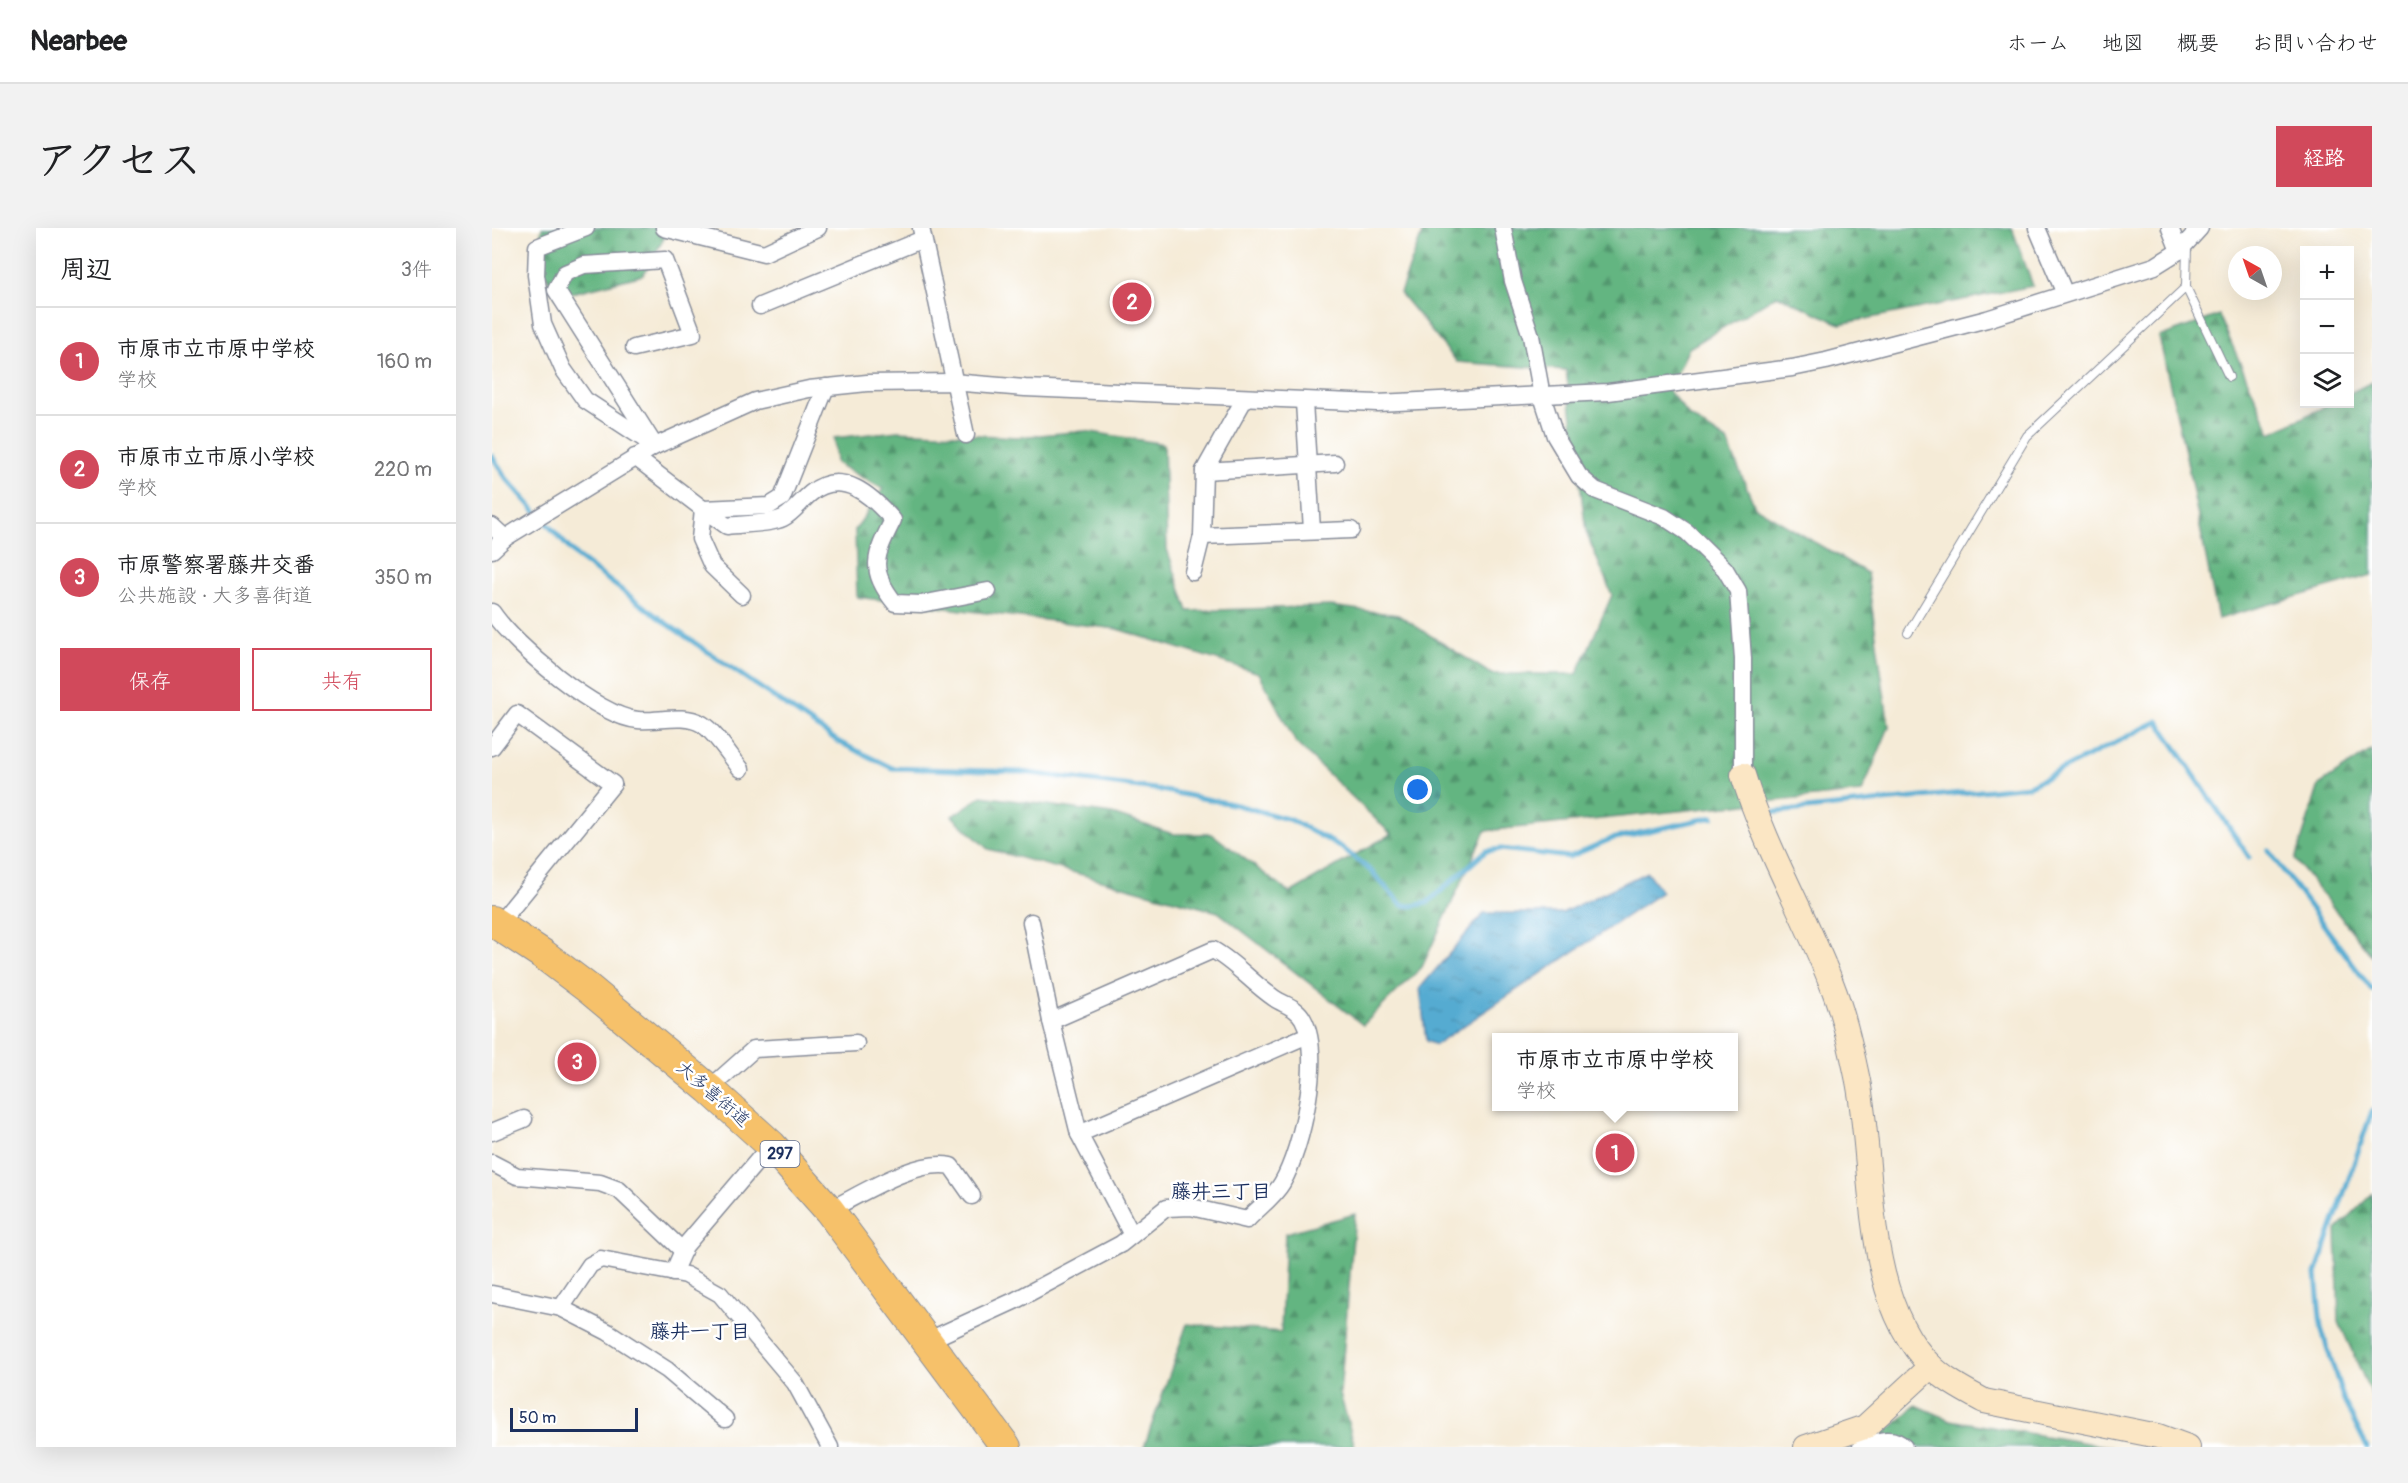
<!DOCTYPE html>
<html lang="ja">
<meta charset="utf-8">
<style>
body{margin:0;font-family:Pangolin,"Klee One",sans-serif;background:#f2f2f2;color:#202124}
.controls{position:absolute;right:18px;top:18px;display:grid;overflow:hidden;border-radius:0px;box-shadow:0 6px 24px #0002}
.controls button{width:54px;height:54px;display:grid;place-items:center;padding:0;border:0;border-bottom:2px solid #e0e0e0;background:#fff;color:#202124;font:30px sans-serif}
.compass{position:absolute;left:1736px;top:18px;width:54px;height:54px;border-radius:50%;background:#fff;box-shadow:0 6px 24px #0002;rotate:320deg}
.scale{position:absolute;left:18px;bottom:15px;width:128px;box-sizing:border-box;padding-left:6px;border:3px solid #1b2f5e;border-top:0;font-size:16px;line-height:21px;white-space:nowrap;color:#1b2f5e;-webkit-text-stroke:4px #fff;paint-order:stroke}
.you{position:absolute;left:926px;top:562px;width:21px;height:21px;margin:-15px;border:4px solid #fff;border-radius:50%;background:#1a73e8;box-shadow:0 0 0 9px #1a73e833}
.badge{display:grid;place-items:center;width:39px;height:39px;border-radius:50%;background:#d1495b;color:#fff;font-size:20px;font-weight:700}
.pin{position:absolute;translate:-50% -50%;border:3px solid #fff;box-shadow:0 2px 6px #0006}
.popup{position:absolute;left:1000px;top:805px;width:246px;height:78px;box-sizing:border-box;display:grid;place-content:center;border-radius:0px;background:#fff;filter:drop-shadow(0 2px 4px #0005);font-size:20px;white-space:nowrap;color:#757577}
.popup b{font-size:22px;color:#202124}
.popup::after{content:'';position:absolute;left:50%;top:100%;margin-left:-12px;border:12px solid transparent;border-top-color:#fff}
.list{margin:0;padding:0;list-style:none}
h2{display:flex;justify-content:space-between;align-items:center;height:78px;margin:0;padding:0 24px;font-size:26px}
h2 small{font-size:20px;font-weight:400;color:#757577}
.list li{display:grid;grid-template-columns:39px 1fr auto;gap:18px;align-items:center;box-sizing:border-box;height:108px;padding:0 24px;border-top:2px solid #e0e0e0}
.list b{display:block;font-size:22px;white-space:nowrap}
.list p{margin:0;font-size:20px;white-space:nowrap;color:#757577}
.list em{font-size:20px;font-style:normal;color:#757577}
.actions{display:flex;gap:12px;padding:18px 24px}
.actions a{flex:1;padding:14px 0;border:2px solid #d1495b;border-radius:0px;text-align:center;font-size:21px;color:#d1495b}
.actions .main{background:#d1495b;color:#fff}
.icon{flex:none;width:33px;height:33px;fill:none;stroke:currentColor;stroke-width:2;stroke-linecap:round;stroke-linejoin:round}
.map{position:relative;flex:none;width:1880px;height:1219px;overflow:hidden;border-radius:0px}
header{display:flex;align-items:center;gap:36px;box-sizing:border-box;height:84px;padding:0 30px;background:#fff;border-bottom:2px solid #e0e0e0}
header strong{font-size:28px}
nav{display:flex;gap:33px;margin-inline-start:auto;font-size:21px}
.intro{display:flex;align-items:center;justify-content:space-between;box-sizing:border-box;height:144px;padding:0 36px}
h1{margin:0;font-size:42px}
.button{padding:15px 27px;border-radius:0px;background:#d1495b;color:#fff;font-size:21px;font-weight:700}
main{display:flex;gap:36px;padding:0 36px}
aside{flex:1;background:#fff;border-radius:0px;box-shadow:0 6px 24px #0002}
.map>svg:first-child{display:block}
.forest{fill:url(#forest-firs);stroke:#3f7270;stroke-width:1.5}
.water{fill:url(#water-ripples);stroke:#386d98;stroke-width:1.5}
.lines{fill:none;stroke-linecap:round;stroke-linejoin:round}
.stream{stroke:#54abd1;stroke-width:5}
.lane-casing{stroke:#888d9a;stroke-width:10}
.street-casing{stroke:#888d9a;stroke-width:19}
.secondary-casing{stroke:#888d9a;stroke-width:26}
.highway-casing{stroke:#888d9a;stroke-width:32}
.lane{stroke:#fff;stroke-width:8}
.street{stroke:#fff;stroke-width:16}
.secondary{stroke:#fbe6c4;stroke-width:24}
.highway{stroke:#f6c16b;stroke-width:30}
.labels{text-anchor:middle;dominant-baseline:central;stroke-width:5;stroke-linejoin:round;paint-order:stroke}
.shield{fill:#fff;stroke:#5f6d8e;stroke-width:1.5}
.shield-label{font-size:16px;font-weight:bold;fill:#1b2f5e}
.street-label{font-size:18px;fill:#1b2f5e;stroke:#fff}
.neighbourhood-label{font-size:20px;font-weight:bold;fill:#1b2f5e;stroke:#fff}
</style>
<header>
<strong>Nearbee</strong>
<nav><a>ホーム</a><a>地図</a><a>概要</a><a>お問い合わせ</a></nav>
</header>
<div class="intro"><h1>アクセス</h1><a class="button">経路</a></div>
<main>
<aside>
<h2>周辺<small>3件</small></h2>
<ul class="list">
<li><span class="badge">1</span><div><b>市原市立市原中学校</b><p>学校</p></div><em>160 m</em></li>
<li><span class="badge">2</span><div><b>市原市立市原小学校</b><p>学校</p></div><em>220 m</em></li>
<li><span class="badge">3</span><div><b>市原警察署藤井交番</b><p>公共施設 · 大多喜街道</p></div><em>350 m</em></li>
</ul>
<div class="actions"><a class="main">保存</a><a>共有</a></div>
</aside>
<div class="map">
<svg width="1880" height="1219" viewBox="0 0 1880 1219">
<defs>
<pattern id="forest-firs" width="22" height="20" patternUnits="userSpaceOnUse" patternTransform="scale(1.5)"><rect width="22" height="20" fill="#63b581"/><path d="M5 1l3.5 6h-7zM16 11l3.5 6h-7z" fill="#51946d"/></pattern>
<pattern id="water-ripples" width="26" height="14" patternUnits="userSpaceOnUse" patternTransform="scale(1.5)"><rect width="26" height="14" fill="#54abd1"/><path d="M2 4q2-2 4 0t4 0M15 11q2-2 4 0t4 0" fill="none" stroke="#458cad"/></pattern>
</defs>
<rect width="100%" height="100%" fill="#fff"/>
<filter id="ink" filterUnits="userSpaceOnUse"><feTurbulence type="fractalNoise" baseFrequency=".0167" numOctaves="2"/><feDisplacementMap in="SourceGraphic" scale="12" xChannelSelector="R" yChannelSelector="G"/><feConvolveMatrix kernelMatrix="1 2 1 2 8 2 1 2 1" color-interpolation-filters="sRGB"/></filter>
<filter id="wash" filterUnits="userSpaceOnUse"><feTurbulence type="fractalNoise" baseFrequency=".008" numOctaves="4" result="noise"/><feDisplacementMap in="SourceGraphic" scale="24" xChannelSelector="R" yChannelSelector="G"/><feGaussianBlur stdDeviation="1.35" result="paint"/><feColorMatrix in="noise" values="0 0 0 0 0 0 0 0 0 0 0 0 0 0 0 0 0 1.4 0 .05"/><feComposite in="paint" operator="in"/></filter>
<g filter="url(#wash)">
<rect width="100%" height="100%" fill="#f5ebd7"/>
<!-- forest -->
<g class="forest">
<path d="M 50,0 L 204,0 L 174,7 L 151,47 L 64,69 L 45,28 Z"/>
<path d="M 932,0 L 1520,0 L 1541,58 L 1348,96 L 1285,67 L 1197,120 L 1177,163 L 1197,188 L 1235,213 L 1263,279 L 1375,345 L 1397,499 L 1370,564 L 993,603 L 930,739 L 871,797 L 726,684 L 496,621 L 460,588 L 490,568 L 620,586 L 681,606 L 720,606 L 798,665 L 899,606 L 804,515 L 767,445 L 625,401 L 365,369 L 363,302 L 391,261 L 344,235 L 342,210 L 406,203 L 525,209 L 593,203 L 672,216 L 675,321 L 696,383 L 839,378 L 906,387 L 999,446 L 1085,446 L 1120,367 L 1094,304 L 1074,142 L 965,134 L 908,65 Z"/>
<path d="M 1727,87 L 1779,205 L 1838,176 L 1858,176 L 1858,165 L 1880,154 L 1880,347 L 1726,391 L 1694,228 L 1667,109 Z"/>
<path d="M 1880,522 L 1880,728 L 1803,632 L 1827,557 Z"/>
<path d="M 1880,966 L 1880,1168 L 1847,1094 L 1844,1002 Z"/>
<path d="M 863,986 L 848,1166 L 863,1219 L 652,1219 L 695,1096 L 789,1104 L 793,1005 Z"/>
<path d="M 1424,1177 L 1458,1192 L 1619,1219 L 1335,1219 L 1400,1199 Z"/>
</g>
<!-- water -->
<path class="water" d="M 1155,644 L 1170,664 L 943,817 L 934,813 L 928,760 L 992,685 L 1070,685 Z"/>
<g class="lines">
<!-- stream -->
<g class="stream">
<path d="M 0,228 L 14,250 L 84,328 L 171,393 L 347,514 L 400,540 L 529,544 L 663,561 L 745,577 L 799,592 L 849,619 L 879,643 L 910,677 L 920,678 L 935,675 L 994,623 L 1009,621 L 1077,629 L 1119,611 L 1221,589"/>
<path d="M 1275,585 L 1537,558 L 1666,493 L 1757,629"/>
<path d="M 1776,622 L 1880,762"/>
<path d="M 1875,1219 L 1852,1173 L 1829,1100 L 1824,1046 L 1880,883"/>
</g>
</g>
</g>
<g filter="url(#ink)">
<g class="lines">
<!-- lane casing -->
<g class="lane-casing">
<g id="lane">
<path d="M 1694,59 L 1737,149"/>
<path d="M 1416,405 L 1535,208 L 1694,59 L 1695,18"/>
</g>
</g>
<!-- street casing -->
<g class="street-casing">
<g id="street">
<path d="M 94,0 L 45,19 L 44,47 L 51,96 L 71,141 L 93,172 L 157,214"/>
<path d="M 172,0 L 272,25 L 326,0"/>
<path d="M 429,0 L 474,207"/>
<path d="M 1011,0 L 1021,53 L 1039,108 L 1050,168 L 1063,208 L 1087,248 L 1103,262 L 1172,289 L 1195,304 L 1233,341 L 1246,363 L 1251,431 L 1251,547"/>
<path d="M 1545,0 L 1573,66"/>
<path d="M 1678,0 L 1687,23"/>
<path d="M 268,78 L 431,11"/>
<path d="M 142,120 L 201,106 L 173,32 L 92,37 L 73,45 L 64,62 L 163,218"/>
<path d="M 812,174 L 820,302"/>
<path d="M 143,229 L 211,281 L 277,278 L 290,270 L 334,159"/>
<path d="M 712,243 L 843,235"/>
<path d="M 0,298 L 13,310"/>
<path d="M 710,308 L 859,302"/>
<path d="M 0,322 L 13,310 L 163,218 L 263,173 L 317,161 L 375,155 L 460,154 L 533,160 L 885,175 L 1116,164 L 1300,140 L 1334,133 L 1495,91 L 1663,38 L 1687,23 L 1708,0"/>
<path d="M 701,344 L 710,308 L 712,243 L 753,170"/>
<path d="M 250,367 L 220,338 L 208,311 L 211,281 L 235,298 C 250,296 279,296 291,290 C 301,285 310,272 319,265 C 350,240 380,268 401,292 C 383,328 376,341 403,375 L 429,376 L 496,363"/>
<path d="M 0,384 C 22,417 106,489 146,492 C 166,494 191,485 210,496 C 222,503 239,529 249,541"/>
<path d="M 0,519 L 25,486 L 121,556 L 6,697"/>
<path d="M 539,694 L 559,793 L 587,906 L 640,1007"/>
<path d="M 217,861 L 262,821 L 364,815"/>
<path d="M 0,904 L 32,891"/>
<path d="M 587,906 L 816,807"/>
<path d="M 0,935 L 25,948 L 108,955 L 127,962 L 191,1023"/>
<path d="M 337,982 C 370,966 423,931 459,938 L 480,968"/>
<path d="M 181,1045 L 193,1018 L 279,917"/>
<path d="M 0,1066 L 69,1080 L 116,1104 L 175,1142 L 233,1191"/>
<path d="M 69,1080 L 98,1037 L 109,1031 L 194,1047 L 228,1066 L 303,1155 L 338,1219"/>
<path d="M 435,1113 L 522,1073 L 629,1016 L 674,980 L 699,979 L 755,992 C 766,980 782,969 790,955 C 810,921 831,827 811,791 C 805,779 792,777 782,770 C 760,755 744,735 721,722 L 559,793"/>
<path d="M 1369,1219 C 1384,1214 1400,1206 1412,1219"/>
</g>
</g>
<!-- secondary casing -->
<g class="secondary-casing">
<g id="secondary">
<path d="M 1251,547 C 1274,623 1316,691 1343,765 C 1353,792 1360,824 1366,853 C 1383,941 1370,1070 1439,1138 C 1454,1153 1474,1163 1492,1173 L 1666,1208 L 1696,1219"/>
<path d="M 1314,1219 L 1373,1199 L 1439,1138"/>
</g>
</g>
<!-- highway casing -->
<g class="highway-casing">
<path id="highway" d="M 0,693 L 52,727 L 97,761 L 217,861 L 279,917 L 337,982 L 514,1219"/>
</g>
<!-- lane -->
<use href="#lane" class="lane"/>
<!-- street -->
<use href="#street" class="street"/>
<!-- secondary -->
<use href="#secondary" class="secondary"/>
<!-- highway -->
<use href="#highway" class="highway"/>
</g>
</g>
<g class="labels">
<!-- shield labels -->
<rect class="shield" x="268.5" y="913" width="39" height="26" rx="4.5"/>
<g class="shield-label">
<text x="288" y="926">297</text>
</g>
<!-- street labels -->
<g class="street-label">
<text transform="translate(221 866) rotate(41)">大多喜街道</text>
</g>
<!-- neighbourhood labels -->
<g class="neighbourhood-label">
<text x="729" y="963">藤井三丁目</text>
<text x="208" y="1103">藤井一丁目</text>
</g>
</g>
</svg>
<div class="controls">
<button>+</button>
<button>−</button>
<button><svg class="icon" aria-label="layers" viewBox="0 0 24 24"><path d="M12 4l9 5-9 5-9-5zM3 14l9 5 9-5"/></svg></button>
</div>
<svg class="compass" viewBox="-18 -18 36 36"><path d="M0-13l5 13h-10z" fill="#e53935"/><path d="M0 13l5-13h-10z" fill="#757577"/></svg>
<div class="scale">50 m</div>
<div class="you"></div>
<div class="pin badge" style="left:1123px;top:925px">1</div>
<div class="popup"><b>市原市立市原中学校</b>学校</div>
<div class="pin badge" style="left:640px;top:74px">2</div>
<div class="pin badge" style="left:85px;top:834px">3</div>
</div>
</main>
